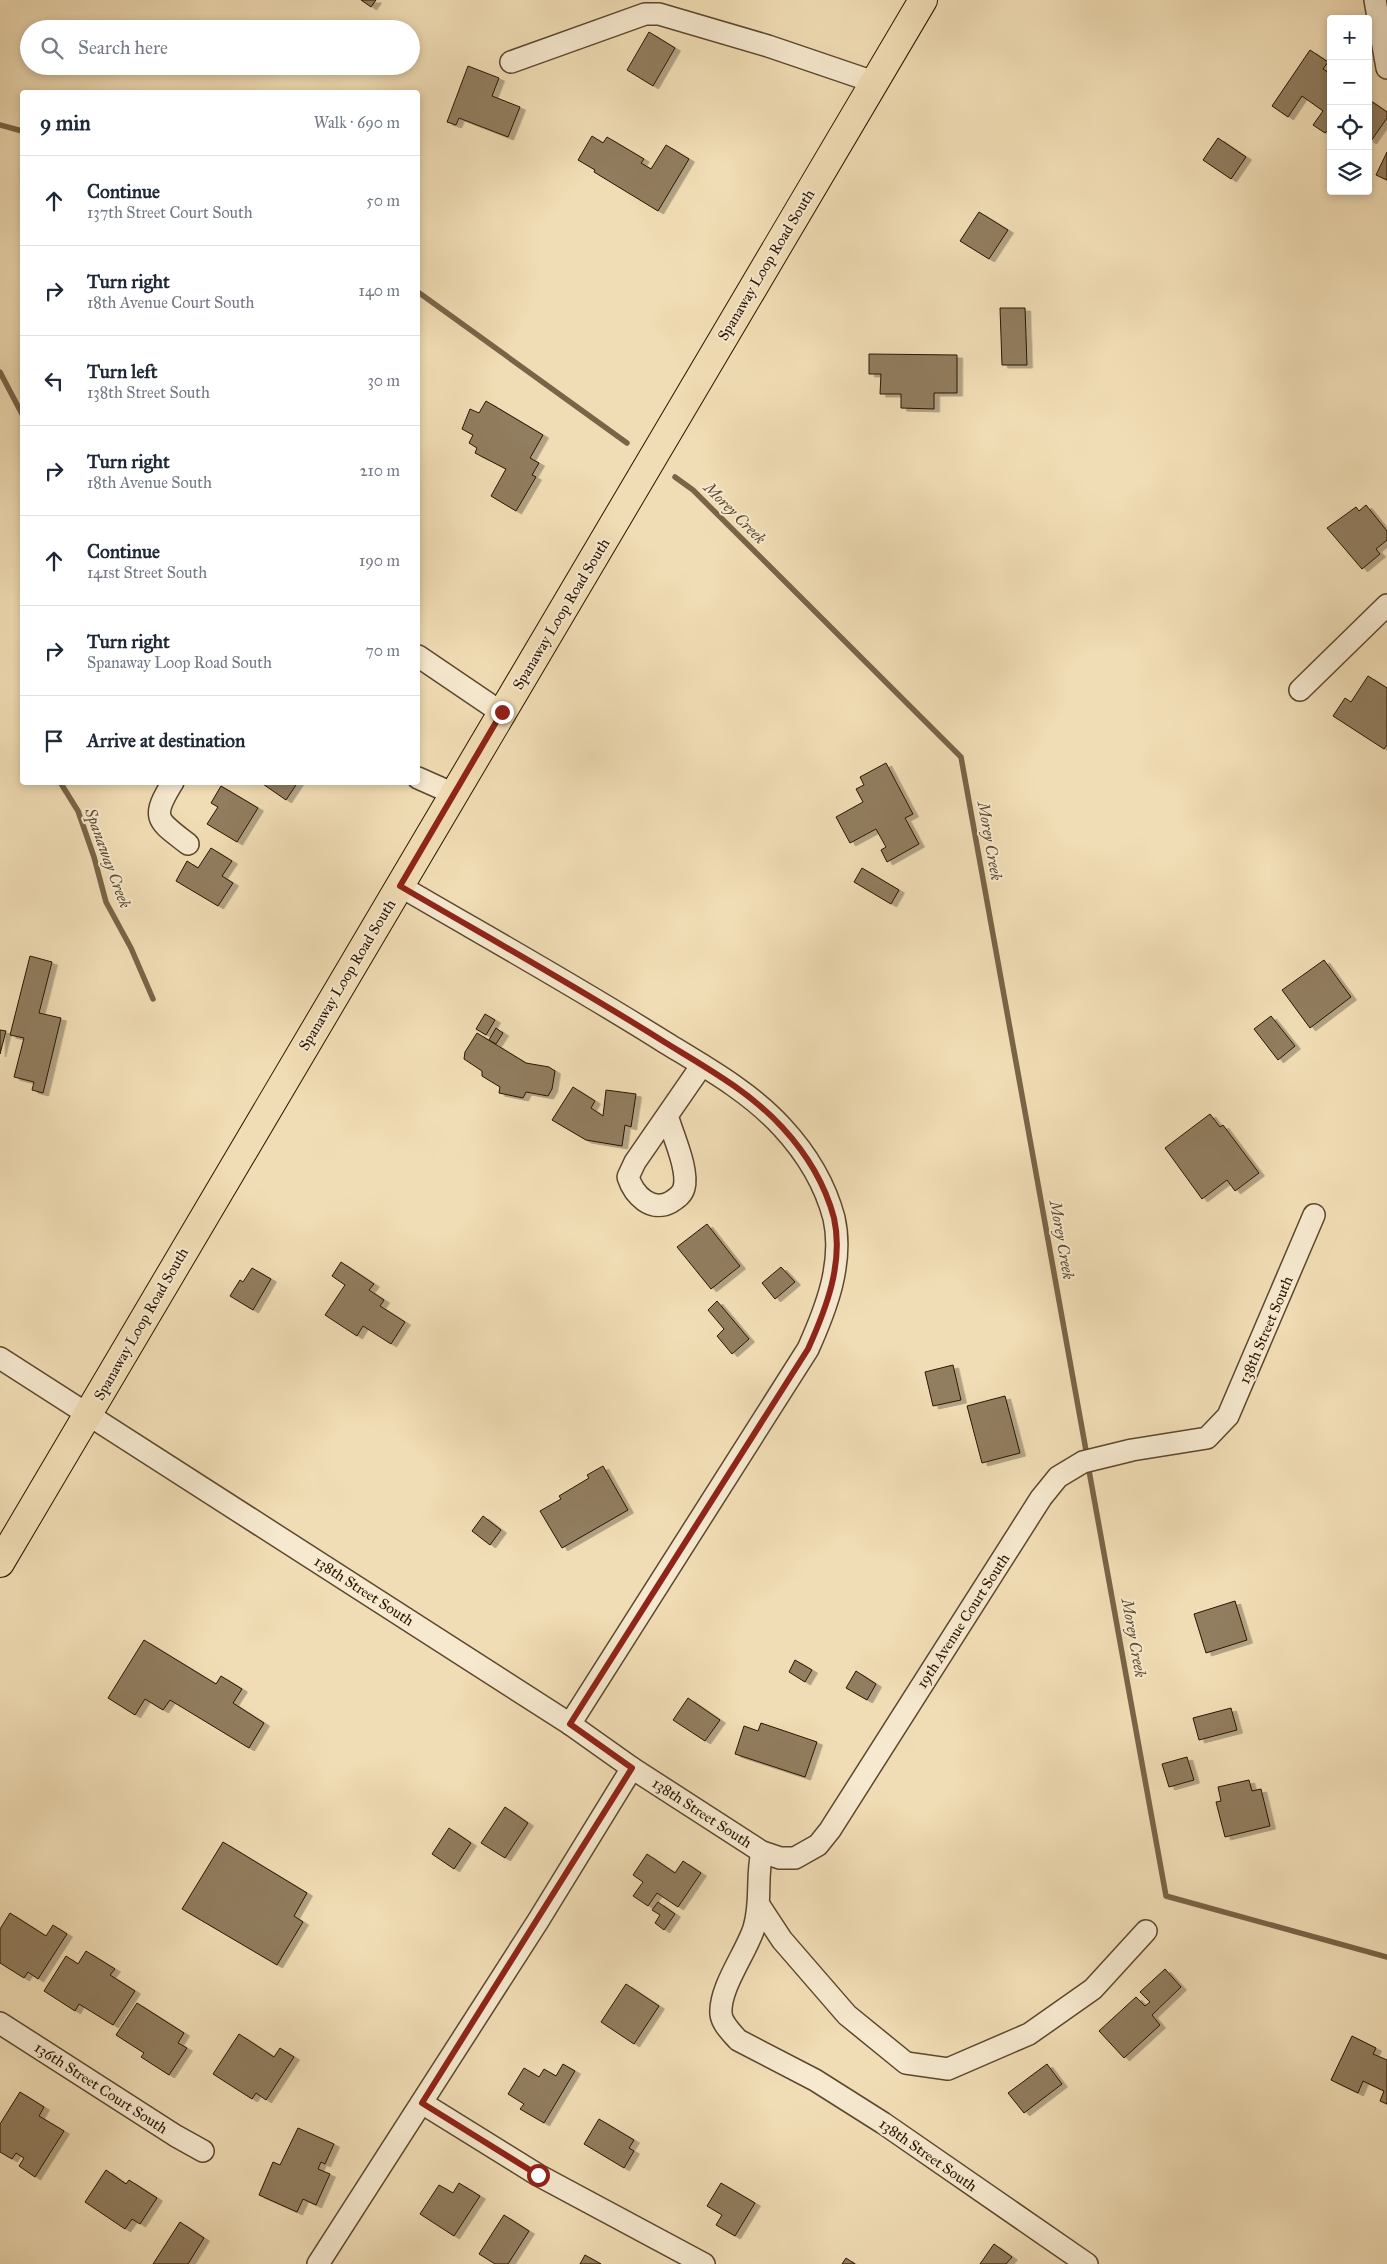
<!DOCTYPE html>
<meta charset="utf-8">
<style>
body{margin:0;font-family:"IM FELL Great Primer",serif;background:#f2f2f3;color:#1f2937}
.controls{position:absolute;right:15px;top:15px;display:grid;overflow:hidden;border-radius:5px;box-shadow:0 2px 8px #0003}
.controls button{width:45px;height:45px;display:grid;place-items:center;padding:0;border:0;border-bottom:1px solid #e0e1e3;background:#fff;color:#1f2937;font:25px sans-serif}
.stop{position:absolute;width:15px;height:15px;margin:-11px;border:4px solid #8f2418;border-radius:50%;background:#fff}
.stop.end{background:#8f2418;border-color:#fff;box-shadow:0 1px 5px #0008}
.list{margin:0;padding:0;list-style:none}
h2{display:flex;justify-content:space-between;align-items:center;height:65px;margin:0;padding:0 20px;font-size:21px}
h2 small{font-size:16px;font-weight:400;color:#747a83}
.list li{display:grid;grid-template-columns:32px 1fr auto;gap:15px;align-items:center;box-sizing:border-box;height:90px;padding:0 20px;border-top:1px solid #e0e1e3}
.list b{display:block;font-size:19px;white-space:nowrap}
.list p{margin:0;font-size:16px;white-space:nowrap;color:#747a83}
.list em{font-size:16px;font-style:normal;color:#747a83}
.icon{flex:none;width:28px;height:28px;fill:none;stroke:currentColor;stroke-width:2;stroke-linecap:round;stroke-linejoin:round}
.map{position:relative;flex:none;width:1387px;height:2264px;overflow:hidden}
.search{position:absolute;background:#fff;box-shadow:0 2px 8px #0003;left:20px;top:20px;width:400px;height:55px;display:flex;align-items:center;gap:12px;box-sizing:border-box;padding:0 18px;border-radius:28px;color:#747a83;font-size:19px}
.panel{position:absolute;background:#fff;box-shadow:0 2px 8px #0003;left:20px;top:90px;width:400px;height:695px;border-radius:5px}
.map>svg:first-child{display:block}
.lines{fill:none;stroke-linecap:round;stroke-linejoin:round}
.stream{stroke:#796447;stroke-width:5.5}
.building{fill:#917d5e;stroke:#2a1500;filter:url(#shadow)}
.minor-casing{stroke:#5c472d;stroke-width:24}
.major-casing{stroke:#2a1500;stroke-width:30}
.minor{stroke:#f6e9cf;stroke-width:21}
.major{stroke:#f1ddb5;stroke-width:28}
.route{stroke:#8f2418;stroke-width:6}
.labels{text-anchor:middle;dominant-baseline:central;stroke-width:4;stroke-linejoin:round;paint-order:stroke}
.street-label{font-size:15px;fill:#2a1500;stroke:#f6e9cf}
.water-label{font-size:16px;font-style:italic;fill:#5e4a30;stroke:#f6e9cf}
</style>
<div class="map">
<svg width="1387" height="2264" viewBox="0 0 1387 2264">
<defs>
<filter id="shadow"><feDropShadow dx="5.5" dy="3" stdDeviation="0" flood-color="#0004"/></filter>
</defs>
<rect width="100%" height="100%" fill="#f1ddb5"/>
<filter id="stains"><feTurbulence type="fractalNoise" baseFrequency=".004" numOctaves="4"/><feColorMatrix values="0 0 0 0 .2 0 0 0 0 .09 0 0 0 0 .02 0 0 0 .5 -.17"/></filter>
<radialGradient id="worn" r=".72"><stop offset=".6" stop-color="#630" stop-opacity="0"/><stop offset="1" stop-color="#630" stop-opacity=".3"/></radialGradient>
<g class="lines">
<!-- stream -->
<g class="stream">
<path d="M 0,125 L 22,131"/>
<path d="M 418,292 L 627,443"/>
<path d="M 0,372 L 22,414"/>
<path d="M 675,477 L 693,490 L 961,757 L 1087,1456"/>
<path d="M 60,782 L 78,811 L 94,857 L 106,902 L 131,948 L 153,999"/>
<path d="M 1088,1465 L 1166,1896 L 1387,1957"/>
</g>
</g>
<!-- building -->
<g class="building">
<path d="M 361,0 L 376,0 L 371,7 Z"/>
<path d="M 649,32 L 675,48 L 653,86 L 627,70 Z"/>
<path d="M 1310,50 L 1328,62 L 1323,69 L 1331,74 L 1331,127 L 1325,133 L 1313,125 L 1323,111 L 1302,96 L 1288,117 L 1272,106 Z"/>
<path d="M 468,66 L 499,78 L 492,96 L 520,107 L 508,137 L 459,118 L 456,125 L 447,122 Z"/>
<path d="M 1368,99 L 1387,112 L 1387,118 L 1371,141 L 1368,139 Z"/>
<path d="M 592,136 L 603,143 L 607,137 L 644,159 L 641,163 L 651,169 L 666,145 L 689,159 L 658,211 L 594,172 L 595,170 L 578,160 Z"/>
<path d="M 1218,138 L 1246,157 L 1231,179 L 1203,160 Z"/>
<path d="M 1387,152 L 1387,180 L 1376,175 Z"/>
<path d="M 979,212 L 1008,230 L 989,259 L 960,241 Z"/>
<path d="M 1000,308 L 1025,308 L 1027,365 L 1002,365 Z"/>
<path d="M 869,354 L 957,355 L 957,393 L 934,393 L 934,409 L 901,408 L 901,394 L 880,394 L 881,374 L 869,374 Z"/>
<path d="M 486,401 L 543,435 L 530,458 L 539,463 L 532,475 L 536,477 L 516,511 L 491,496 L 506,469 L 475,453 L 477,448 L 469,443 L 473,435 L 462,429 L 470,409 L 479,413 Z"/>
<path d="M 1366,505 L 1387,531 L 1387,540 L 1376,549 L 1380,554 L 1362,569 L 1327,528 L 1356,507 L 1359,511 Z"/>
<path d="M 1368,676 L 1387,688 L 1387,745 L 1384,749 L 1333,716 L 1345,698 L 1351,702 Z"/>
<path d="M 886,763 L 913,814 L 905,818 L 919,844 L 887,862 L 881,850 L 886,847 L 876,829 L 850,843 L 836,817 L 863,802 L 856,789 L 864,785 L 860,777 Z"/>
<path d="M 260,782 L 298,782 L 286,800 Z"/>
<path d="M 221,786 L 258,808 L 237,842 L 207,824 L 218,807 L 211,803 Z"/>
<path d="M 211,848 L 232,861 L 222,876 L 233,883 L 218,906 L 176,881 L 187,861 L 198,868 Z"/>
<path d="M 862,868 L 899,890 L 891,904 L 854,882 Z"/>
<path d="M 30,956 L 52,962 L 39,1013 L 61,1018 L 43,1093 L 32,1090 L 34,1082 L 14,1077 L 24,1038 L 10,1035 Z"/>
<path d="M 1324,960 L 1351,997 L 1310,1028 L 1282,990 Z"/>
<path d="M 485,1014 L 495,1020 L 486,1035 L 476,1029 Z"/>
<path d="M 1271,1016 L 1295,1046 L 1278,1060 L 1254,1029 Z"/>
<path d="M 496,1028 L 503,1033 L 496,1044 L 489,1040 Z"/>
<path d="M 0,1030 L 6,1031 L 0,1054 Z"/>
<path d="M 477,1033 L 526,1063 L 549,1067 L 555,1071 L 552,1089 L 548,1096 L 526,1092 L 523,1098 L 499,1093 L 500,1087 L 482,1076 L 482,1071 L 464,1059 L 465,1052 Z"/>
<path d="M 573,1087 L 595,1101 L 591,1108 L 603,1116 L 606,1090 L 636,1094 L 631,1127 L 625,1125 L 622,1146 L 586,1140 L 552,1120 Z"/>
<path d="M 1210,1114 L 1220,1127 L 1223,1125 L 1259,1173 L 1235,1191 L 1227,1180 L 1202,1199 L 1165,1148 Z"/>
<path d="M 707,1224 L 740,1266 L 711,1289 L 677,1247 Z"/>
<path d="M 341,1262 L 374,1284 L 369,1290 L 384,1300 L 380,1306 L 405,1322 L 391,1344 L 363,1326 L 357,1336 L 325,1315 L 345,1285 L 332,1276 Z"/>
<path d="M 781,1267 L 795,1282 L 775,1299 L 762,1283 Z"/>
<path d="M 252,1268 L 271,1279 L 253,1310 L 230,1296 L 240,1280 L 243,1282 Z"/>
<path d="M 717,1301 L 749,1339 L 732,1354 L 717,1336 L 724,1329 L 708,1310 Z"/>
<path d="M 953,1365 L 961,1400 L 933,1406 L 925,1372 Z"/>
<path d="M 1005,1396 L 1020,1453 L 982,1463 L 967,1406 Z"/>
<path d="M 603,1466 L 628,1510 L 562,1548 L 540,1511 L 561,1499 L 559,1496 L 589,1478 L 587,1475 Z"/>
<path d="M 483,1516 L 501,1530 L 490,1545 L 472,1531 Z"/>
<path d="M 1235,1601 L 1247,1640 L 1206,1653 L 1194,1614 Z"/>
<path d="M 144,1640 L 216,1684 L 221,1676 L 242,1689 L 233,1703 L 264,1723 L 249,1748 L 170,1700 L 163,1710 L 145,1699 L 135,1715 L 108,1698 Z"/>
<path d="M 795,1660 L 812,1670 L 805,1682 L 789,1672 Z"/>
<path d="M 856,1671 L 876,1684 L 867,1700 L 846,1688 Z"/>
<path d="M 688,1698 L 720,1720 L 705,1741 L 673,1720 Z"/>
<path d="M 1231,1708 L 1237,1730 L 1199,1740 L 1193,1718 Z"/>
<path d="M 761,1723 L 817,1742 L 805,1777 L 735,1754 L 744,1726 L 758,1731 Z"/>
<path d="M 1187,1757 L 1194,1780 L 1169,1787 L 1162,1764 Z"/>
<path d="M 1249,1780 L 1252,1791 L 1261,1789 L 1270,1826 L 1225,1837 L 1216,1802 L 1221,1801 L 1218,1787 Z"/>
<path d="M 505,1807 L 528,1823 L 505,1858 L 481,1843 Z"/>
<path d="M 449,1828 L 471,1843 L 454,1869 L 432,1854 Z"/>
<path d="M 223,1842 L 307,1893 L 294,1916 L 303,1922 L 277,1965 L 182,1909 Z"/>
<path d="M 647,1854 L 675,1873 L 683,1861 L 701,1873 L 678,1907 L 657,1893 L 648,1906 L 633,1896 L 643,1882 L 633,1875 Z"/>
<path d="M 658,1902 L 675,1914 L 664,1930 L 655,1923 L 660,1915 L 652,1910 Z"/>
<path d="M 10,1913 L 46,1936 L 53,1925 L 67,1934 L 38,1979 L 28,1972 L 24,1978 L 0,1963 L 0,1929 Z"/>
<path d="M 86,1951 L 115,1969 L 110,1975 L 135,1991 L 113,2025 L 79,2004 L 75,2011 L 44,1991 L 66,1956 L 78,1964 Z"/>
<path d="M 1165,1969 L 1181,1987 L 1152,2015 L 1160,2025 L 1124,2058 L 1099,2031 L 1136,1997 L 1145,2006 L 1150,2002 L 1140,1992 Z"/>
<path d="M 626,1984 L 659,2006 L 634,2044 L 601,2022 Z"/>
<path d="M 137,2003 L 184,2033 L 178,2043 L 187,2048 L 169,2075 L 141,2057 L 144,2053 L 116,2035 Z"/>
<path d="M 239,2034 L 274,2057 L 280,2048 L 294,2057 L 266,2100 L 256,2093 L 252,2099 L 213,2074 Z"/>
<path d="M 1352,2036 L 1376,2048 L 1373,2054 L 1387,2060 L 1387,2104 L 1380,2101 L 1384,2091 L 1363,2081 L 1358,2093 L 1331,2080 Z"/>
<path d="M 563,2064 L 575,2071 L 544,2123 L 520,2109 L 524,2104 L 508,2094 L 524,2068 L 539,2077 L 544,2069 L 556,2076 Z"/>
<path d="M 1047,2064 L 1062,2084 L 1024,2113 L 1008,2093 Z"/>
<path d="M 20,2092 L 44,2107 L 39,2116 L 64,2131 L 35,2177 L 19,2166 L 24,2158 L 16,2153 L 12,2159 L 0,2152 L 0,2124 Z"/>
<path d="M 599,2119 L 634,2140 L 629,2148 L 634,2151 L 624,2168 L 584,2144 Z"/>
<path d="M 298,2128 L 334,2144 L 325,2164 L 321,2162 L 318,2169 L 330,2174 L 316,2205 L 303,2199 L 297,2212 L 259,2195 L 273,2162 L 280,2165 Z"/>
<path d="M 106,2170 L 126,2184 L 129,2180 L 157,2198 L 140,2224 L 132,2219 L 125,2229 L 85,2202 Z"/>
<path d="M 459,2183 L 480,2196 L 454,2236 L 420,2214 L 439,2185 L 453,2193 Z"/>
<path d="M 721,2183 L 755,2203 L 735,2236 L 716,2225 L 722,2215 L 707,2206 Z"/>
<path d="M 504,2215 L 529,2231 L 508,2264 L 495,2264 L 479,2254 Z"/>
<path d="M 180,2222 L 204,2238 L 188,2264 L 153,2264 Z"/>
<path d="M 994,2244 L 1012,2257 L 1006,2264 L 980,2264 Z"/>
<path d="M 585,2255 L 601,2264 L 580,2264 Z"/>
<path d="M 846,2258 L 855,2264 L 842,2264 Z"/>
</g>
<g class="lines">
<!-- minor casing -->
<g class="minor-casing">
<g id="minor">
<path d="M 1375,0 L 1387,68"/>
<path d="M 511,62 L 645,14 L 659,14 L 768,46 L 874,82"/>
<path d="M 418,656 L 502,713"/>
<path d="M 1300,690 L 1387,605"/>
<path d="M 418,778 L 454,794"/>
<path d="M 173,782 C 150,819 157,820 188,844"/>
<path d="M 400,886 C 489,938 579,988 666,1043 C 707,1068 750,1092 782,1127 C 806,1153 825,1184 834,1218 C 844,1263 826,1309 808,1349 L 570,1724"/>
<path d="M 668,1118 C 673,1136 689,1170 684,1188 C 682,1195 677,1198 671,1202 C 651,1213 634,1195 628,1177 L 635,1162 L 702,1065"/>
<path d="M 0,1358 L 570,1724 L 632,1768 L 762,1852 L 780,1858 L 795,1858 L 818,1845 L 830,1830 L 1041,1498 L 1058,1477 L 1083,1462 L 1132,1450 L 1207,1438 L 1228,1416 L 1314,1215"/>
<path d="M 762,1852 C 756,1877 762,1902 754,1928 C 746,1953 719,1988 721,2014 C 722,2024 732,2033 738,2040 L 815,2080 L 883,2123 L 1087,2264"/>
<path d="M 759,1905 L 782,1940 L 847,2015 L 906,2063 L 948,2069 L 1029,2034 L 1093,1989 L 1146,1931"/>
<path d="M 0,2023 L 176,2136 L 203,2151"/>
<path d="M 422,2103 L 538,2175 L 704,2264"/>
<path d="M 318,2264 L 538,1921 L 632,1768"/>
</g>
</g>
<!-- major casing -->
<g class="major-casing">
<path id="major" d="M 0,1563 L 923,0"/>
</g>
<!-- minor -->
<use href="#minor" class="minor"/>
<!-- major -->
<use href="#major" class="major"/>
</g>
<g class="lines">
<!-- route -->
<path class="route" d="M 502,712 L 400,886 C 489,938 579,988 666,1043 C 707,1068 750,1092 782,1127 C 806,1153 825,1184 834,1218 C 844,1263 826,1309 808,1349 L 570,1724 L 632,1768 L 422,2103 L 538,2175"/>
</g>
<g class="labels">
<!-- street labels -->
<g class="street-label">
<text transform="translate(766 265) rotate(-59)">Spanaway Loop Road South</text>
<text transform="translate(561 614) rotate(-59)">Spanaway Loop Road South</text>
<text transform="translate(347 975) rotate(-59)">Spanaway Loop Road South</text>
<text transform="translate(141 1324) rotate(-60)">Spanaway Loop Road South</text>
<text transform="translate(1266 1330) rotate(-67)">138th Street South</text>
<text transform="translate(364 1591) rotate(33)">138th Street South</text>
<text transform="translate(963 1621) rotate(-57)">19th Avenue Court South</text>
<text transform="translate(702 1813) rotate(33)">138th Street South</text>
<text transform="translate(101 2088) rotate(33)">136th Street Court South</text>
<text transform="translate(928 2155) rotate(35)">138th Street South</text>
</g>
<!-- water labels -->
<g class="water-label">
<text transform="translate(735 513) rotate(45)">Morey Creek</text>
<text transform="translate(990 841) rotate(80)">Morey Creek</text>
<text transform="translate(108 858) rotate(70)">Spanaway Creek</text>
<text transform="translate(1062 1240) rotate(80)">Morey Creek</text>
<text transform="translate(1134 1638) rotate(80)">Morey Creek</text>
</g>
</g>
<rect width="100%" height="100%" filter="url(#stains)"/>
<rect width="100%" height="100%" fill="url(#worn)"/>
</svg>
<div class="controls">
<button>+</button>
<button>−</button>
<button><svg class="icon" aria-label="locate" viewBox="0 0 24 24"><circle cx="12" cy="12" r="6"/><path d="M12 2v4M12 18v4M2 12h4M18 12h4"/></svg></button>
<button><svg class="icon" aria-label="layers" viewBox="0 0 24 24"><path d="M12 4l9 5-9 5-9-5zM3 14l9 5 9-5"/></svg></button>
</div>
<div class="stop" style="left:538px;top:2175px"></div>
<div class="stop end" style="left:502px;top:712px"></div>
<div class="search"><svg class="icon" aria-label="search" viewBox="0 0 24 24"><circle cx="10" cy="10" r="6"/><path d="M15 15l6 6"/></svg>Search here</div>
<section class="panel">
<h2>9 min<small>Walk · 690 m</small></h2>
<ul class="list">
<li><svg class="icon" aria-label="ahead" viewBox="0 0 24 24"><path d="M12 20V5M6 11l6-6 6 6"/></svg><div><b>Continue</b><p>137th Street Court South</p></div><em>50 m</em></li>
<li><svg class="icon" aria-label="right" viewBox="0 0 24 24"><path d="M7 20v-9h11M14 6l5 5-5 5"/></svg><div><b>Turn right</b><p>18th Avenue Court South</p></div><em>140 m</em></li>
<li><svg class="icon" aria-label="left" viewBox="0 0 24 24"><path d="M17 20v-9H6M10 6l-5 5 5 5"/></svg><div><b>Turn left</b><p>138th Street South</p></div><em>30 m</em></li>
<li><svg class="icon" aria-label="right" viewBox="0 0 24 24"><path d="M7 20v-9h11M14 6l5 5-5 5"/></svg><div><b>Turn right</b><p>18th Avenue South</p></div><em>210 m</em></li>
<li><svg class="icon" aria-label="ahead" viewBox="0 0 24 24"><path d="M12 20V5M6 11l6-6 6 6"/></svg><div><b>Continue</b><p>141st Street South</p></div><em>190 m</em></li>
<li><svg class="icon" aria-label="right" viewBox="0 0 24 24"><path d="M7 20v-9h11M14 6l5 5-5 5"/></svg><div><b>Turn right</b><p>Spanaway Loop Road South</p></div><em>70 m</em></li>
<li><svg class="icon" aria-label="arrive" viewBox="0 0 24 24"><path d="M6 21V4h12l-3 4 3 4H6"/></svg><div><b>Arrive at destination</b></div></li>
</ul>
</section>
</div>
